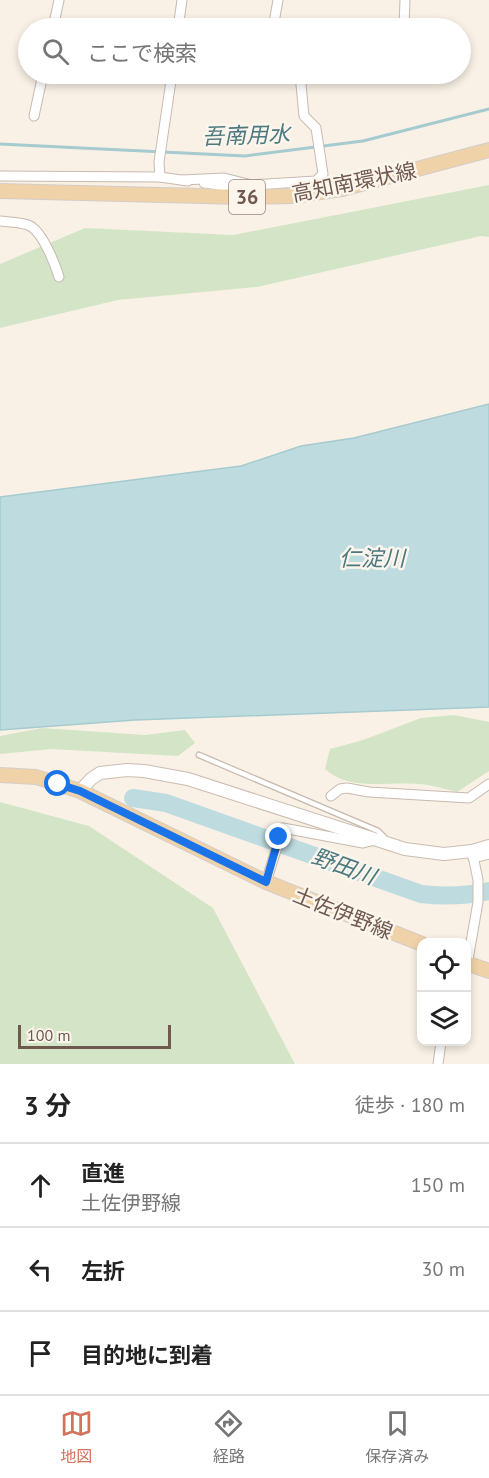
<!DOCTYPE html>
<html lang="ja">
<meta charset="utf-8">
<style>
body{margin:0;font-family:"PT Sans","Noto Sans JP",sans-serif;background:#f6f6f6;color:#222}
.controls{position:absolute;right:18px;bottom:18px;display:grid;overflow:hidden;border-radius:12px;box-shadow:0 3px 9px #0003}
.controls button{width:54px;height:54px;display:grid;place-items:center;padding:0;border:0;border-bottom:2px solid #e0e0e0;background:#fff;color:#222;font:30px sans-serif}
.scale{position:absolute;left:18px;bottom:15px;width:153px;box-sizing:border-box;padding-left:6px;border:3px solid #6f594f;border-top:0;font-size:16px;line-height:21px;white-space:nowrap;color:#6f594f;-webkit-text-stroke:4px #fcf5ec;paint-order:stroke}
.stop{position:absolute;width:18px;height:18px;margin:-14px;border:4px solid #1a73e8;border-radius:50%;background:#fff}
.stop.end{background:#1a73e8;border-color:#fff;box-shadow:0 2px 6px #0008}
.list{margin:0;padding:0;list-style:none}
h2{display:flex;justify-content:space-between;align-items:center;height:78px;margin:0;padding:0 24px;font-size:26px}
h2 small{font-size:20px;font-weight:400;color:#767676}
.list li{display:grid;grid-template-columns:39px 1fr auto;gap:18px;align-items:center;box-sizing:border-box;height:84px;padding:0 24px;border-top:2px solid #e0e0e0}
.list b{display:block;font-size:22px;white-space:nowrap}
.list p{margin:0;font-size:20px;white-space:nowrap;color:#767676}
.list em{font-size:20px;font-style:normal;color:#767676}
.icon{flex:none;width:33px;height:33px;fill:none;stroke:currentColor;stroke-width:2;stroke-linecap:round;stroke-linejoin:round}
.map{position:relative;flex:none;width:489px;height:1064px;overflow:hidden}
.search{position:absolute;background:#fff;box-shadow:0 3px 9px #0003;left:18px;right:18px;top:18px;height:66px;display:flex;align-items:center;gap:15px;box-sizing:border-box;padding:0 21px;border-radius:33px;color:#767676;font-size:22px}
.sheet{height:330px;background:#fff}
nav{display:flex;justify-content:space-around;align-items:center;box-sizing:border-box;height:84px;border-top:2px solid #e0e0e0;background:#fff;font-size:16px;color:#767676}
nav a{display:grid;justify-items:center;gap:3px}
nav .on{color:#d2735c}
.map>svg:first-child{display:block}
.green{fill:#d4e5c7}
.water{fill:#bedce0;stroke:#a5cbd0;stroke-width:1.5}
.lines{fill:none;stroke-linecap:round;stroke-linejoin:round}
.stream{stroke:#a5cbd0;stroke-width:3}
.river{stroke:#bedce0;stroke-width:18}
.lane-casing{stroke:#c9b9ae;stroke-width:7}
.street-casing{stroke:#c9b9ae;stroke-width:11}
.secondary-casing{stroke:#cdbbaf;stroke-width:14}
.primary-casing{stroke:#d4cdca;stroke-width:16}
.lane{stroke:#fff;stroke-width:4.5}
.street{stroke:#fff;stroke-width:9}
.secondary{stroke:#fff;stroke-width:12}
.primary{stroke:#efd2a7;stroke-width:14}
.route{stroke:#1a73e8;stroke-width:8}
.labels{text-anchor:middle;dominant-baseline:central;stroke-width:5;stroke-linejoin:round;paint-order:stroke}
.shield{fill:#fcf5ec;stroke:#99887e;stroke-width:1.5}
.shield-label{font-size:20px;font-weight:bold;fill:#6f594f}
.street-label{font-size:21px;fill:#6f594f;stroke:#fcf5ec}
.water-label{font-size:22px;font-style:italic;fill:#4c7880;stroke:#fcf5ec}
</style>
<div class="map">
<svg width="489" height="1064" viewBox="0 0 489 1064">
<rect width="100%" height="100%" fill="#f9f1e6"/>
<!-- green -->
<g class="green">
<path d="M 489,185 L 489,237 L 481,236 L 257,287 L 118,300 L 0,328 L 0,264 L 85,228 L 233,235 Z"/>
<path d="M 454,715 L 489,722 L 489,771 L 457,792 C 445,789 432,785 420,784 C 388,781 350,792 325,769 L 330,749 L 363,740 L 421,718 Z"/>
<path d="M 42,728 L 145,735 L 185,730 L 195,743 L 178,756 L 51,749 L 0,754 L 0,736 Z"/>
<path d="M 0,802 L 89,826 L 213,908 L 295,1064 L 0,1064 Z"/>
</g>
<!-- water -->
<path class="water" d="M 489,404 L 489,707 L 135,720 L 0,730 L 0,497 L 241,466 L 301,446 L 354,438 Z"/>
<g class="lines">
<!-- stream -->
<path class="stream" d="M 0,144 L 245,156 L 363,141 L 489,109"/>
<!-- river -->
<path class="river" d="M 133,798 L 166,803 L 421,894 C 445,897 465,896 489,891"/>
<!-- lane casing -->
<g class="lane-casing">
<path id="lane" d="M 199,755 L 378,831 L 385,838"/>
</g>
<!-- street casing -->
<g class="street-casing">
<g id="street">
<path d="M 404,26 L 405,0"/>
<path d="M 53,28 L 59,0"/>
<path d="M 178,28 L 182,0"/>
<path d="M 273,28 L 278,0"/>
<path d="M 34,116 L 43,74"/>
<path d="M 0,176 L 160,177 L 188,181"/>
<path d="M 160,177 L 159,162 L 172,74"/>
<path d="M 182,180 L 224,178 L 252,185 L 316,181 L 323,174 L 316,128 L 304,116 L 300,74"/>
<path d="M 204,183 C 219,185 232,186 243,197"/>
<path d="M 0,221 C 9,222 20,222 28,225 C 42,230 55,264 59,277"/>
<path d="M 331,796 L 340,789 L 347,788 L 369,792 L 469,798 L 489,784"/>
<path d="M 473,858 L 489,854"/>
<path d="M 266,882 L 283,828 L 363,843 L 375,840"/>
<path d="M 466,971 L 478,902 L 478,880 L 472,851"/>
<path d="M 438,1064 L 441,1042"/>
</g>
</g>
<!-- secondary casing -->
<g class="secondary-casing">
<path id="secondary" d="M 80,791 L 91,779 L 100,773 L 127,770 L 144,771 L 188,779 L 405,849 L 444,854 L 472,851 L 489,846"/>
</g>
<!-- primary casing -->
<g class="primary-casing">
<g id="primary">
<path d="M 0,191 L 243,197 L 293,196 L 342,189 L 489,150"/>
<path d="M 0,775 L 36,777 L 80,791 L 266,882 L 422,944"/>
<path d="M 466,963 L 489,971"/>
</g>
</g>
<!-- lane -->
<use href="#lane" class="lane"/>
<!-- street -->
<use href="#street" class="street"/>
<!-- secondary -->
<use href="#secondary" class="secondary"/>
<!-- primary -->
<use href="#primary" class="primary"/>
</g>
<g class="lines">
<!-- route -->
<path class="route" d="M 58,784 L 80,791 L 266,882 L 279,837"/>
</g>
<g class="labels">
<!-- shield labels -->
<rect class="shield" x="229" y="180" width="36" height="34" rx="4.5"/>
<g class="shield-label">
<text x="247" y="197">36</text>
</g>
<!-- street labels -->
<g class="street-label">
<text transform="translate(354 182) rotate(-11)">高知南環状線</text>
<text transform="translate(343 913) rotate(22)">土佐伊野線</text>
</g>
<!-- water labels -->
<g class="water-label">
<text transform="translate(246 135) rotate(-2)">吾南用水</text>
<text x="372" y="558">仁淀川</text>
<text transform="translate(344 866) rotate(20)">野田川</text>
</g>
</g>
</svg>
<div class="controls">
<button><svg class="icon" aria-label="locate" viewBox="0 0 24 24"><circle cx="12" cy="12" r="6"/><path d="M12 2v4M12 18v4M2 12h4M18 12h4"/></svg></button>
<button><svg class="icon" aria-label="layers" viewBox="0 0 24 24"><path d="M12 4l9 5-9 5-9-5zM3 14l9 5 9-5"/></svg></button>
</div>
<div class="scale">100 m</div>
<div class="stop" style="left:58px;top:784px"></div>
<div class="stop end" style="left:279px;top:837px"></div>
<div class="search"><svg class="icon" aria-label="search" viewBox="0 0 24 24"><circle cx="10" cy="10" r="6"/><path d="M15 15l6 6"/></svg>ここで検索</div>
</div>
<section class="sheet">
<h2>3 分<small>徒歩 · 180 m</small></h2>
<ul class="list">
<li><svg class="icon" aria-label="ahead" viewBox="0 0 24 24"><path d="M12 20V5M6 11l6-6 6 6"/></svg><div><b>直進</b><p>土佐伊野線</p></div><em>150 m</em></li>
<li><svg class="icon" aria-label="left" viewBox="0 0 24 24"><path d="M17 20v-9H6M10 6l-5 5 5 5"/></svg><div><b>左折</b></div><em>30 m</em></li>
<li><svg class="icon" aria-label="arrive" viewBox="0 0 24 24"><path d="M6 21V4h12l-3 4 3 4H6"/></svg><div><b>目的地に到着</b></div></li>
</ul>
</section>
<nav>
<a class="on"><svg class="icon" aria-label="map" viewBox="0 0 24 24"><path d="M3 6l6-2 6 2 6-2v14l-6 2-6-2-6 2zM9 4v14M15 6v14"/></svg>地図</a>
<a><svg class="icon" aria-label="directions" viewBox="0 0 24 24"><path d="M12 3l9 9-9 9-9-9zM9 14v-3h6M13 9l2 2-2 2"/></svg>経路</a>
<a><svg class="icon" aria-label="saved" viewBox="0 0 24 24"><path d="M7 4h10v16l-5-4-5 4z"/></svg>保存済み</a>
</nav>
